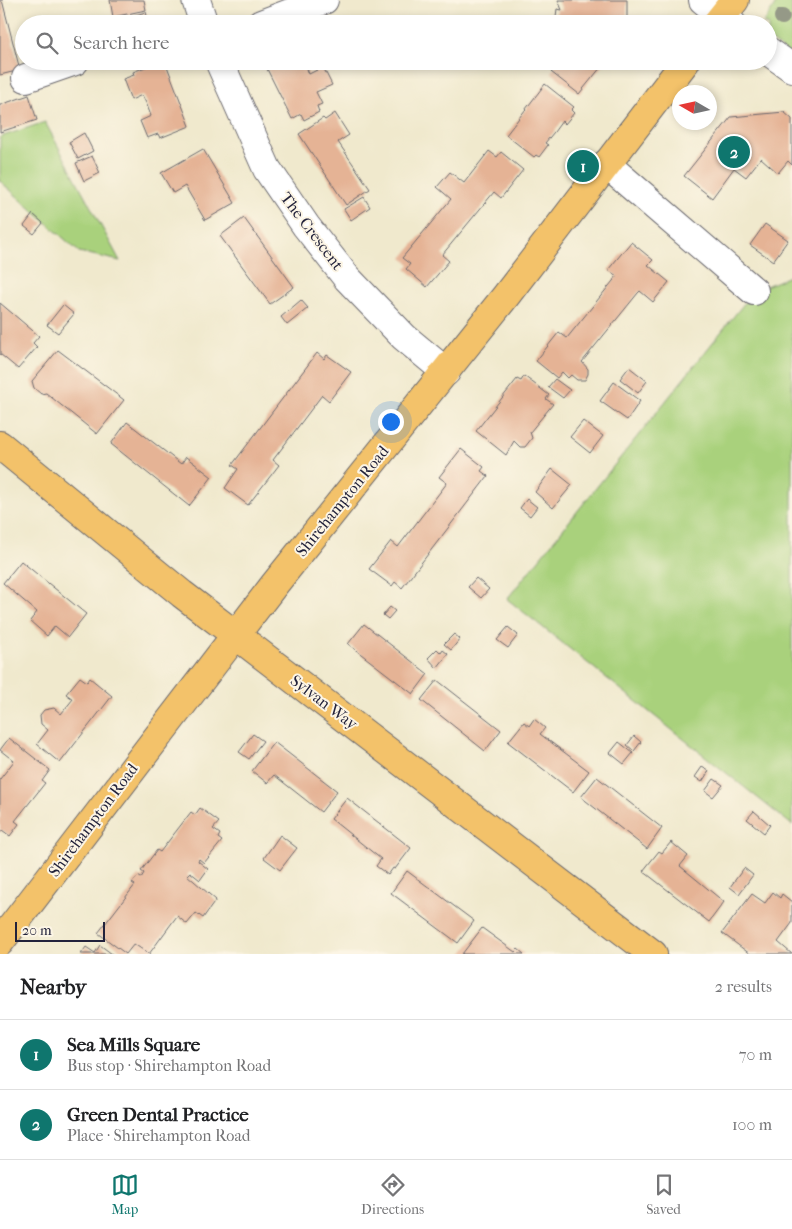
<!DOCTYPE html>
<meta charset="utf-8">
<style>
body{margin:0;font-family:"IM FELL French Canon",serif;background:#f2f2f2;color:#202124}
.compass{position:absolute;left:672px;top:85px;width:45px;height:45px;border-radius:50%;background:#fff;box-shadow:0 2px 8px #0003;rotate:279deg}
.scale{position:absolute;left:15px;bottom:12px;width:90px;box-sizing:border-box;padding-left:5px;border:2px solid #22223b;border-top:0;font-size:14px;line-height:18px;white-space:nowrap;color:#22223b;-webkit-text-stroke:4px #fcf5e5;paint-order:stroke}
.you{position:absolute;left:390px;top:421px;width:18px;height:18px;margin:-12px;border:4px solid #fff;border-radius:50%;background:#1a73e8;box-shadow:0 0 0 8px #1a73e833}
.badge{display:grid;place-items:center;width:32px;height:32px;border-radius:50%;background:#0f766e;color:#fff;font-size:16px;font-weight:700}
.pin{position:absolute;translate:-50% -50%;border:2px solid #fff;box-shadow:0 1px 5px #0006}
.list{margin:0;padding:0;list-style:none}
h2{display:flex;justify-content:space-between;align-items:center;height:65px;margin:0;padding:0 20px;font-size:21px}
h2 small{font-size:16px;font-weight:400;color:#757577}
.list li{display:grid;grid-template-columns:32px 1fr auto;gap:15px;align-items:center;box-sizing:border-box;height:70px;padding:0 20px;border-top:1px solid #e0e0e0}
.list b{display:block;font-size:19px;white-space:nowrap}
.list p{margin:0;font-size:16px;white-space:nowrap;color:#757577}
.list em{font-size:16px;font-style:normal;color:#757577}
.icon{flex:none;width:28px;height:28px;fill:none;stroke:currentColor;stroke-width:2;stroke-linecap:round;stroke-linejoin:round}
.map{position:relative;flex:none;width:792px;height:954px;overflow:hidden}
.search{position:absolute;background:#fff;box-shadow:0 2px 8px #0003;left:15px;right:15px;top:15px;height:55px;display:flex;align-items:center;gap:12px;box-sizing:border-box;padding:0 18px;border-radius:28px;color:#757577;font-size:19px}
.sheet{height:205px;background:#fff}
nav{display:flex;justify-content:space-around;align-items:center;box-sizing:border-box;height:70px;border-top:1px solid #e0e0e0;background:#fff;font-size:14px;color:#757577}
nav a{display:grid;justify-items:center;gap:2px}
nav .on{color:#0f766e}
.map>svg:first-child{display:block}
.green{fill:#a9d17c;stroke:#667a5c}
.building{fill:#e5b395}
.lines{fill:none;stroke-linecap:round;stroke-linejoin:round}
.minor-casing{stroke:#6a686e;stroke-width:30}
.major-casing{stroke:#6a686e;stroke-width:30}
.minor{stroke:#fff;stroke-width:28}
.major{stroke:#f3c26a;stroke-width:28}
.tree{fill:#959987}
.labels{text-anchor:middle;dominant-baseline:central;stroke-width:4;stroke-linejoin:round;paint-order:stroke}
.street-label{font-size:16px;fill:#22223b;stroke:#fcf5e5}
</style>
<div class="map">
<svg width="792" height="954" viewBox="0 0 792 954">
<rect width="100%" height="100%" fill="#fcf5e5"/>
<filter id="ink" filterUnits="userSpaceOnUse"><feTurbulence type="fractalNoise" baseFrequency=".02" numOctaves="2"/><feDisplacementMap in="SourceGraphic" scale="10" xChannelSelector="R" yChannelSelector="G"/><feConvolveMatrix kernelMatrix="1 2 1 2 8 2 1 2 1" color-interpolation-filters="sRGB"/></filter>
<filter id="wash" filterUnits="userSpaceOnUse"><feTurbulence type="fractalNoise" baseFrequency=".0096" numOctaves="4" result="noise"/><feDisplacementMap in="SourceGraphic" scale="20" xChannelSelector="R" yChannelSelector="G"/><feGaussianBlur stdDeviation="1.12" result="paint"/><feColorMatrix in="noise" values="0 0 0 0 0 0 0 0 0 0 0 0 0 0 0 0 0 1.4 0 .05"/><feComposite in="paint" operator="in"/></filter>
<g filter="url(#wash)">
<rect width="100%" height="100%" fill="#f0e9cd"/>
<!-- green -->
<g class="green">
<path d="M 778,0 L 792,0 L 792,56 L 768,38 L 768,24 L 763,24 Z"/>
<path d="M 45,122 L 120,261 L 79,252 L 0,181 L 0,137 Z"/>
<path d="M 792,275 L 792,825 L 507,599 L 754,291 Z"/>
</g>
<g id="blocks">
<!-- building -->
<g class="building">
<path d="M 0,0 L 2,0 L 20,70 L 0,75 Z"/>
<path d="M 110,0 L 144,0 L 146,10 L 113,17 Z"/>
<path d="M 558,0 L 627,0 L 627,24 L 555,24 L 557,9 L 562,10 Z"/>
<path d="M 146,12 L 149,24 L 122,24 L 121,19 Z"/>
<path d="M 130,61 L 149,61 L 133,68 Z"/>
<path d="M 160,61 L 165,61 L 190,126 L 160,138 L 158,134 L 147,138 L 140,121 L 151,116 L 147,105 L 142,95 L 131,100 L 123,79 L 134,75 L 133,72 Z"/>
<path d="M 263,61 L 317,61 L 318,64 L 307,69 L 309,74 L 323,67 L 332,85 L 316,92 L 322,104 L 317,106 L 319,112 L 304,120 L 301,114 L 292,119 Z"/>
<path d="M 559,61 L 606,61 L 579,94 L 551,72 Z"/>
<path d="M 545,84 L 574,107 L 571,110 L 574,113 L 565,124 L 562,121 L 554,132 L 545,143 L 548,145 L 539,157 L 536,155 L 534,157 L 506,135 Z"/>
<path d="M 29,95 L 37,120 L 0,132 L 0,105 Z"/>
<path d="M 784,112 L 792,119 L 792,165 L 788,161 L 778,173 L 761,158 L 746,177 L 734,168 L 712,198 L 684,176 L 731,117 Z"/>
<path d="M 335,113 L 349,135 L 338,142 L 370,189 L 346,205 L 299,134 L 323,118 L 325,120 Z"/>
<path d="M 84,133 L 93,151 L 78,159 L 69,142 Z"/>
<path d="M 203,149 L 235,203 L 205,220 L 185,186 L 173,193 L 161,173 Z"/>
<path d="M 489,151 L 497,157 L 501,152 L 523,170 L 501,198 L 494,192 L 442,255 L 449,261 L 427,287 L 406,269 L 410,264 L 402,258 L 451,199 L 437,187 L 450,172 L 464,183 Z"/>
<path d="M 92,156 L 100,173 L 84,181 L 76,163 Z"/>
<path d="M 364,197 L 370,207 L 351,220 L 344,209 Z"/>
<path d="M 33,214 L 43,223 L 34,234 L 24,226 Z"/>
<path d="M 244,218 L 294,287 L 270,304 L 220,236 Z"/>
<path d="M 765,224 L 788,240 L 773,261 L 750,245 Z"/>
<path d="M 631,242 L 653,260 L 648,265 L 669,282 L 653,302 L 640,291 L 638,293 L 582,362 L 588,369 L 588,374 L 585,380 L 577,380 L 571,375 L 568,378 L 562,372 L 557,378 L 536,361 L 559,332 L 567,338 L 617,276 L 608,270 Z"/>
<path d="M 301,300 L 308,308 L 287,325 L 281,317 Z"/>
<path d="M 0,303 L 39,336 L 33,343 L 37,347 L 18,369 L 0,354 Z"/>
<path d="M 63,305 L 74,314 L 58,333 L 47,325 Z"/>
<path d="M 58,350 L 124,400 L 97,434 L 46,393 L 41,394 L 34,388 L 32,381 Z"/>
<path d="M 317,353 L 324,359 L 327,355 L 351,372 L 329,401 L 322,395 L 273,460 L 279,465 L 248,505 L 225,488 L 238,469 L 232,465 Z"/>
<path d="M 629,367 L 647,381 L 638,393 L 620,379 Z"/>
<path d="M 524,376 L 549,395 L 546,399 L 553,404 L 530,432 L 532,438 L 525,447 L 520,447 L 514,441 L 506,455 L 476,431 L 517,379 L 521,381 Z"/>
<path d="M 555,379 L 570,390 L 563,398 L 548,387 Z"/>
<path d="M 614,382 L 640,401 L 627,420 L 600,401 Z"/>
<path d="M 583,421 L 603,436 L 590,453 L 570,437 Z"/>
<path d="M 127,422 L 181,464 L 186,457 L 212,477 L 189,506 L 111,444 Z"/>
<path d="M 461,449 L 484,467 L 481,471 L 488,476 L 402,588 L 395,582 L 392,586 L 369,569 L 391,541 L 398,547 L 447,483 L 439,477 Z"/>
<path d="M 552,469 L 572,485 L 553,508 L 535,492 Z"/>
<path d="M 527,499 L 537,507 L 530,516 L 520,508 Z"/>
<path d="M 21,561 L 86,614 L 68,637 L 55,626 L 47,636 L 30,621 L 37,612 L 3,583 Z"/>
<path d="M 476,578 L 489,589 L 481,598 L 468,587 Z"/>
<path d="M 390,607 L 395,611 L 388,619 L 383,615 Z"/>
<path d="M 364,624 L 428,674 L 413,694 L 348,644 Z"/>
<path d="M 508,627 L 518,635 L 508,648 L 497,640 Z"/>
<path d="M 454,634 L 460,639 L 451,650 L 444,644 Z"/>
<path d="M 437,649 L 441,653 L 443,650 L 448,654 L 437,668 L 428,658 Z"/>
<path d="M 80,677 L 87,682 L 90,678 L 112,696 L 60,763 L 37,744 L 48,730 L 41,724 L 40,715 L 44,710 L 54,708 L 61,714 L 73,699 L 66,694 Z"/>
<path d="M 437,680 L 501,730 L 485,751 L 421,700 Z"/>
<path d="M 534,719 L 545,728 L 540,734 L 589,771 L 573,792 L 508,742 L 524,722 L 529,726 Z"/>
<path d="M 253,734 L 263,741 L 249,759 L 239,752 Z"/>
<path d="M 634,736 L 641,742 L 634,751 L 627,745 Z"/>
<path d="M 9,738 L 50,770 L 42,781 L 45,783 L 15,821 L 19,824 L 10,836 L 2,830 L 0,833 L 0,779 L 14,761 L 0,750 Z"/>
<path d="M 274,742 L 337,791 L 321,812 L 274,775 L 267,783 L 252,771 Z"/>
<path d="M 619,742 L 633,753 L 624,764 L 610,753 Z"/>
<path d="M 702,767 L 709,771 L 702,782 L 695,777 Z"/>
<path d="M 597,777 L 662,828 L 647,849 L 581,797 Z"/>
<path d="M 714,779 L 723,785 L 713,797 L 705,791 Z"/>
<path d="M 347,798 L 411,848 L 395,869 L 393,868 L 388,875 L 376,866 L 381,859 L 331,819 Z"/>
<path d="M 200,808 L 219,822 L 213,829 L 220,834 L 218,838 L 222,841 L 204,863 L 199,859 L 198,861 L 208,869 L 200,880 L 190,872 L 187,875 L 216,900 L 203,918 L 196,913 L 187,924 L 177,916 L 149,954 L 134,944 L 126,954 L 98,933 L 135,885 L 132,883 L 138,876 L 141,878 L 144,873 L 141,871 L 157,850 L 160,852 L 191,812 L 195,815 Z"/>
<path d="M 754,811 L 770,825 L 764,833 L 747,819 Z"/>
<path d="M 280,835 L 297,848 L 280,870 L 264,858 Z"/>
<path d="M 671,842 L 688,856 L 680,866 L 724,902 L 709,922 L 643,871 L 659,851 L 662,853 Z"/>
<path d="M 744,868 L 753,875 L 739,894 L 730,887 Z"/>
<path d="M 407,871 L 474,921 L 458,943 L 391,893 Z"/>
<path d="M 773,892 L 780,898 L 782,894 L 792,902 L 792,923 L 778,942 L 792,954 L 750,954 L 722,933 L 752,894 L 765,903 Z"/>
<path d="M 482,928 L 515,952 L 518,949 L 524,954 L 462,954 Z"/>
<path d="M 100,945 L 112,954 L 81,954 L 86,947 L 95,953 Z"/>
</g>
</g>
</g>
<g filter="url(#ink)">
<use href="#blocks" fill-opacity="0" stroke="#6a686e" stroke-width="1"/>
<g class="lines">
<!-- minor casing -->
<g class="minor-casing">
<g id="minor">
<path d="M 196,0 L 204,24"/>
<path d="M 703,0 L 732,24"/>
<path d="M 261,24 L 324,0"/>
<path d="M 768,51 L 792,68"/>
<path d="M 219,61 L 267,169 L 306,226 L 347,278 L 404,337 L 446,372"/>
<path d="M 26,78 L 75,61"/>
<path d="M 606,164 L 754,291"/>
</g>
</g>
<!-- major casing -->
<g class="major-casing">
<g id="major">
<path d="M 716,24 L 735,0"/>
<path d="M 0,445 L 182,594 L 653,954"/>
<path d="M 0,942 L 274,585 L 505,297 L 686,61"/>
</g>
</g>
<!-- minor -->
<use href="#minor" class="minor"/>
<!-- major -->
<use href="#major" class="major"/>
</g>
<!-- trees -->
<circle class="tree" cx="782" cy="17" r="8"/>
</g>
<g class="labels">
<!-- street labels -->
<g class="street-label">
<text transform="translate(312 231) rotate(53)">The Crescent</text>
<text transform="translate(342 501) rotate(-51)">Shirehampton Road</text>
<text transform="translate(324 702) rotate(37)">Sylvan Way</text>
<text transform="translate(93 820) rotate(-53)">Shirehampton Road</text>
</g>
</g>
</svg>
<svg class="compass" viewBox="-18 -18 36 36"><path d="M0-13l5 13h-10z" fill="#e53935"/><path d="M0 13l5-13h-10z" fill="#757577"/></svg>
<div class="scale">20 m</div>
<div class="you"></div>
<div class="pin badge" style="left:583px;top:166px">1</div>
<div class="pin badge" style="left:734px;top:152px">2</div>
<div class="search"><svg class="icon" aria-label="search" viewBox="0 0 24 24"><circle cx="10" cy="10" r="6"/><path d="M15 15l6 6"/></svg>Search here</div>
</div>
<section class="sheet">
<h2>Nearby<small>2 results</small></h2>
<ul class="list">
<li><span class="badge">1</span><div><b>Sea Mills Square</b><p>Bus stop · Shirehampton Road</p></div><em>70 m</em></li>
<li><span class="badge">2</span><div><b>Green Dental Practice</b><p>Place · Shirehampton Road</p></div><em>100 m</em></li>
</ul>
</section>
<nav>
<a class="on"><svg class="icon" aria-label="map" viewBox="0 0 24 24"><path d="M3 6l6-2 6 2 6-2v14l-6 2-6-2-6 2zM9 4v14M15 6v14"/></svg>Map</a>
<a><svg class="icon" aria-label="directions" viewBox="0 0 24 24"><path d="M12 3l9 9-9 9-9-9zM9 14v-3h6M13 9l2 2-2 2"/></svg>Directions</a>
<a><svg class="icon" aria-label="saved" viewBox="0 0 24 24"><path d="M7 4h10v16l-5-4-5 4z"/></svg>Saved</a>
</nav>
